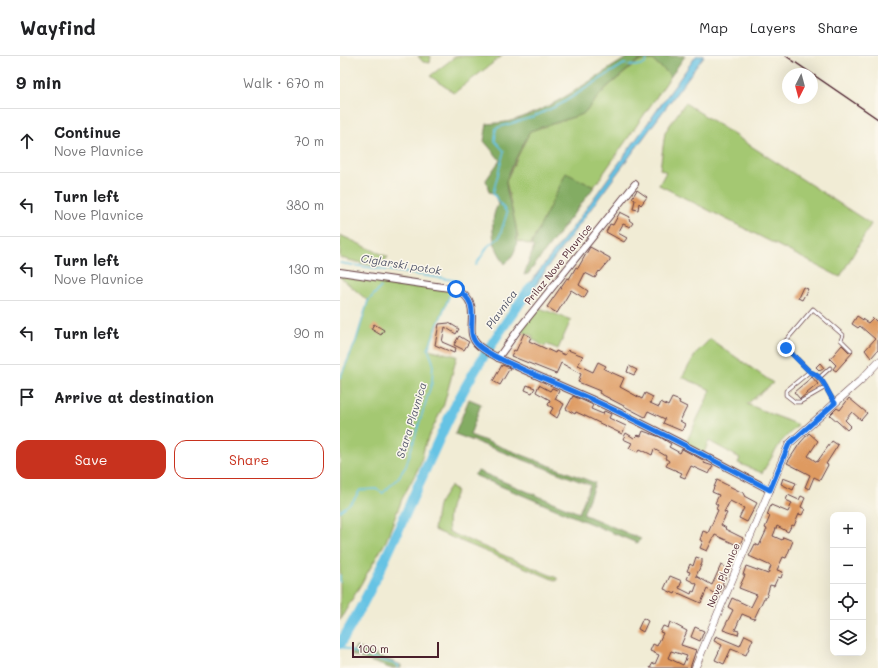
<!DOCTYPE html>
<meta charset="utf-8">
<style>
body{margin:0;font-family:Mali,sans-serif;background:#f2f2f2;color:#202124}
.controls{position:absolute;right:12px;bottom:12px;display:grid;overflow:hidden;border-radius:8px;box-shadow:0 4px 16px #0002}
.controls button{width:36px;height:36px;display:grid;place-items:center;padding:0;border:0;border-bottom:1px solid #e0e0e0;background:#fff;color:#202124;font:20px sans-serif}
.compass{position:absolute;left:442px;top:12px;width:36px;height:36px;border-radius:50%;background:#fff;box-shadow:0 4px 16px #0002;rotate:186deg}
.scale{position:absolute;left:12px;bottom:10px;width:87px;box-sizing:border-box;padding-left:4px;border:2px solid #4a1f2b;border-top:0;font-size:11px;line-height:14px;white-space:nowrap;color:#4a1f2b;-webkit-text-stroke:3px #fbf7ec;paint-order:stroke}
.stop{position:absolute;width:12px;height:12px;margin:-9px;border:3px solid #1a73e8;border-radius:50%;background:#fff}
.stop.end{background:#1a73e8;border-color:#fff;box-shadow:0 1px 4px #0008}
.list{margin:0;padding:0;list-style:none}
h2{display:flex;justify-content:space-between;align-items:center;height:52px;margin:0;padding:0 16px;font-size:17px}
h2 small{font-size:13px;font-weight:400;color:#757577}
.list li{display:grid;grid-template-columns:26px 1fr auto;gap:12px;align-items:center;box-sizing:border-box;height:64px;padding:0 16px;border-top:1px solid #e0e0e0}
.list b{display:block;font-size:15px;white-space:nowrap}
.list p{margin:0;font-size:13px;white-space:nowrap;color:#757577}
.list em{font-size:13px;font-style:normal;color:#757577}
.actions{display:flex;gap:8px;padding:12px 16px}
.actions a{flex:1;padding:9px 0;border:1px solid #c8321e;border-radius:12px;text-align:center;font-size:14px;color:#c8321e}
.actions .main{background:#c8321e;color:#fff}
.icon{flex:none;width:22px;height:22px;fill:none;stroke:currentColor;stroke-width:2;stroke-linecap:round;stroke-linejoin:round}
.map{position:relative;flex:none;width:538px;height:612px;overflow:hidden}
header{display:flex;align-items:center;gap:24px;box-sizing:border-box;height:56px;padding:0 20px;background:#fff;border-bottom:1px solid #e0e0e0}
header strong{font-size:19px}
nav{display:flex;gap:22px;margin-inline-start:auto;font-size:14px}
main{display:flex}
aside{flex:1;background:#fff}
.map>svg:first-child{display:block}
.green{fill:#a4c872;stroke:#77744e}
.forest{fill:#83ac64;stroke:#666648}
.water{fill:#66c3e4;stroke:#587188}
.lines{fill:none;stroke-linecap:round;stroke-linejoin:round}
.stream{stroke:#66c3e4;stroke-width:1.5}
.river{stroke:#66c3e4;stroke-width:10}
.building{fill:#de9a61;fill-rule:evenodd}
.service-casing{stroke:#633e44;stroke-width:4.5}
.minor-casing{stroke:#633e44;stroke-width:8}
.tertiary-casing{stroke:#633e44;stroke-width:8}
.service{stroke:#fff;stroke-width:3}
.minor{stroke:#fff;stroke-width:6}
.tertiary{stroke:#fff;stroke-width:7}
.rail{stroke:#4a1f2b;stroke-width:1.5}
.route{stroke:#1a73e8;stroke-width:5}
.labels{text-anchor:middle;dominant-baseline:central;stroke-width:3;stroke-linejoin:round;paint-order:stroke}
.street-label{font-size:10px;fill:#4a1f2b;stroke:#fbf7ec}
.water-label{font-size:11px;font-style:italic;fill:#54586c;stroke:#fbf7ec}
</style>
<header>
<strong>Wayfind</strong>
<nav><a>Map</a><a>Layers</a><a>Share</a></nav>
</header>
<main>
<aside>
<h2>9 min<small>Walk · 670 m</small></h2>
<ul class="list">
<li><svg class="icon" aria-label="ahead" viewBox="0 0 24 24"><path d="M12 20V5M6 11l6-6 6 6"/></svg><div><b>Continue</b><p>Nove Plavnice</p></div><em>70 m</em></li>
<li><svg class="icon" aria-label="left" viewBox="0 0 24 24"><path d="M17 20v-9H6M10 6l-5 5 5 5"/></svg><div><b>Turn left</b><p>Nove Plavnice</p></div><em>380 m</em></li>
<li><svg class="icon" aria-label="left" viewBox="0 0 24 24"><path d="M17 20v-9H6M10 6l-5 5 5 5"/></svg><div><b>Turn left</b><p>Nove Plavnice</p></div><em>130 m</em></li>
<li><svg class="icon" aria-label="left" viewBox="0 0 24 24"><path d="M17 20v-9H6M10 6l-5 5 5 5"/></svg><div><b>Turn left</b></div><em>90 m</em></li>
<li><svg class="icon" aria-label="arrive" viewBox="0 0 24 24"><path d="M6 21V4h12l-3 4 3 4H6"/></svg><div><b>Arrive at destination</b></div></li>
</ul>
<div class="actions"><a class="main">Save</a><a>Share</a></div>
</aside>
<div class="map">
<svg width="538" height="612" viewBox="0 0 538 612">
<rect width="100%" height="100%" fill="#fbf7ec"/>
<filter id="ink" filterUnits="userSpaceOnUse"><feTurbulence type="fractalNoise" baseFrequency=".025" numOctaves="2"/><feDisplacementMap in="SourceGraphic" scale="8" xChannelSelector="R" yChannelSelector="G"/><feConvolveMatrix kernelMatrix="1 2 1 2 8 2 1 2 1" color-interpolation-filters="sRGB"/></filter>
<filter id="wash" filterUnits="userSpaceOnUse"><feTurbulence type="fractalNoise" baseFrequency=".012" numOctaves="4" result="noise"/><feDisplacementMap in="SourceGraphic" scale="16" xChannelSelector="R" yChannelSelector="G"/><feGaussianBlur stdDeviation="0.9" result="paint"/><feColorMatrix in="noise" values="0 0 0 0 0 0 0 0 0 0 0 0 0 0 0 0 0 1.4 0 .05"/><feComposite in="paint" operator="in"/></filter>
<g filter="url(#wash)">
<rect width="100%" height="100%" fill="#f1ecd5"/>
<!-- green -->
<g class="green">
<path d="M 78,0 L 91,0 L 90,7 L 83,6 Z"/>
<path d="M 116,0 L 162,0 L 114,37 L 90,20 Z"/>
<path d="M 313,4 L 331,20 L 254,131 L 226,118 L 191,189 L 177,185 L 178,181 L 166,125 L 190,75 L 243,58 L 266,32 L 299,5 Z"/>
<path d="M 345,47 L 531,168 L 500,221 L 319,129 L 326,116 L 320,113 L 325,76 Z"/>
<path d="M 0,179 L 48,201 L 39,211 L 0,202 Z"/>
<path d="M 0,216 L 112,233 L 88,293 L 117,300 L 104,348 L 85,389 L 80,409 L 62,443 L 46,485 L 0,564 L 0,322 L 16,285 L 28,245 L 0,221 Z"/>
<path d="M 197,251 L 231,264 L 218,293 L 206,288 L 205,291 L 192,283 L 193,280 L 178,274 Z"/>
<path d="M 370,283 L 433,327 L 407,348 L 458,369 L 441,386 L 422,417 L 398,407 L 400,402 L 369,385 L 363,399 L 345,389 L 371,334 L 342,321 L 357,296 Z"/>
<path d="M 111,429 L 111,432 L 117,435 C 109,449 107,460 109,476 L 217,522 L 217,525 L 94,474 L 98,449 Z"/>
</g>
<!-- forest -->
<g class="forest">
<path d="M 290,0 L 345,0 L 331,20 L 313,4 L 298,5 L 266,32 L 243,58 L 190,75 C 186,84 166,119 166,126 C 167,153 191,186 165,208 C 161,201 155,192 154,184 C 152,174 152,155 159,148 L 153,137 L 149,136 L 146,124 L 160,104 L 144,85 L 147,68 C 155,67 166,67 174,64 C 217,51 252,22 290,0 Z"/>
<path d="M 226,117 L 254,131 L 188,218 L 184,219 L 194,191 L 191,189 Z"/>
<path d="M 129,343 L 141,348 L 130,379 L 255,427 L 243,458 L 301,483 L 297,487 L 134,419 L 138,415 L 239,457 L 250,429 L 115,378 Z"/>
<path d="M 16,591 L 61,609 L 61,612 L 50,612 L 11,599 Z"/>
</g>
<!-- water -->
<path class="water" d="M 356,0 L 364,0 L 207,212 L 188,241 L 184,241 L 189,228 L 233,171 Z"/>
<g class="lines">
<!-- stream -->
<g class="stream">
<path d="M 0,207 L 120,225"/>
<path d="M 136,209 L 148,190 L 159,182 L 167,157 L 153,137 L 164,95 L 155,85 L 156,72 L 193,61 L 221,48 L 284,8 L 295,10 L 305,8 L 308,0"/>
<path d="M 0,322 L 16,285 L 28,245 L 41,231"/>
<path d="M 0,455 L 13,445 L 20,434 L 36,433 L 43,437 L 58,422 L 66,410 L 92,326 L 93,306 L 88,293 L 110,238"/>
<path d="M 0,519 L 0,526"/>
<path d="M 0,590 L 21,599 L 59,609 L 58,612"/>
</g>
<!-- river -->
<path class="river" d="M 0,588 C 44,516 73,437 109,362 C 132,315 161,273 191,231"/>
</g>
<g id="blocks">
<!-- building -->
<g class="building">
<path d="M 297,134 L 307,141 L 301,149 L 299,147 L 298,154 L 293,153 L 295,144 L 292,142 Z"/>
<path d="M 280,156 L 290,161 L 289,164 L 293,167 L 290,171 L 283,168 L 278,177 L 287,182 L 284,186 L 266,176 L 270,168 L 273,169 Z"/>
<path d="M 250,191 L 270,202 L 270,204 L 260,216 L 259,215 L 255,222 L 245,217 L 239,229 L 248,235 L 244,242 L 231,234 L 217,257 L 207,251 L 227,222 L 229,223 L 236,211 L 238,212 Z"/>
<path d="M 463,231 L 468,233 L 462,244 L 458,242 Z"/>
<path d="M 517,260 L 528,267 L 533,262 L 538,267 L 538,294 L 531,302 L 525,294 L 535,283 L 520,270 L 518,272 L 512,268 Z"/>
<path d="M 109,267 L 119,273 L 116,278 L 105,271 L 102,286 L 116,292 L 114,297 L 95,289 L 99,268 Z"/>
<path d="M 34,268 L 44,274 L 41,279 L 31,273 Z"/>
<path d="M 184,277 L 191,281 L 189,285 L 215,297 L 216,295 L 225,299 L 228,294 L 243,300 L 238,309 L 253,316 L 258,306 L 266,310 L 264,313 L 284,322 L 280,331 L 302,343 L 305,337 L 313,341 L 310,347 L 319,351 L 321,346 L 328,350 L 332,342 L 340,345 L 339,347 L 347,351 L 340,365 L 345,368 L 342,375 L 323,367 L 325,363 L 308,355 L 305,361 L 259,337 L 260,335 L 238,326 L 241,318 L 221,307 L 216,318 L 171,300 L 174,294 L 176,295 Z"/>
<path d="M 119,280 L 129,286 L 124,294 L 114,289 Z"/>
<path d="M 502,289 L 509,296 L 513,296 L 496,315 L 493,313 L 496,309 L 490,303 Z"/>
<path d="M 480,307 L 484,312 L 480,315 L 476,311 Z"/>
<path d="M 162,309 L 170,312 L 160,329 L 153,325 Z"/>
<path d="M 289,310 L 297,314 L 294,319 L 287,316 Z"/>
<path d="M 472,321 L 478,328 L 460,343 L 454,336 Z"/>
<path d="M 187,329 L 195,332 L 192,337 L 185,334 Z"/>
<path d="M 199,329 L 210,335 L 212,332 L 219,335 L 215,343 L 224,348 L 217,362 L 210,357 L 213,352 L 208,349 L 210,344 L 196,336 Z"/>
<path d="M 233,340 L 253,349 L 251,353 L 263,358 L 264,355 L 271,358 L 269,362 L 286,370 L 282,378 L 247,361 L 236,356 L 235,358 L 226,353 Z"/>
<path d="M 509,342 L 527,357 L 521,364 L 512,356 L 505,364 L 511,370 L 507,374 L 490,359 L 497,352 L 500,354 Z"/>
<path d="M 303,375 L 320,381 L 331,388 L 329,391 L 340,397 L 342,393 L 365,405 L 364,407 L 373,410 L 369,418 L 351,410 L 345,422 L 340,420 L 342,417 L 326,410 L 329,405 L 325,402 L 326,400 L 314,393 L 312,399 L 300,393 L 298,396 L 289,392 L 292,387 L 283,383 L 286,377 L 294,382 L 297,379 L 301,380 Z"/>
<path d="M 469,377 L 478,385 L 468,400 L 477,406 L 492,385 L 498,389 L 486,408 L 488,409 L 480,424 L 474,421 L 469,433 L 465,431 L 470,419 L 447,407 L 460,387 Z"/>
<path d="M 443,422 L 456,427 L 453,434 L 441,428 Z"/>
<path d="M 377,424 L 405,438 L 404,440 L 417,447 L 407,466 L 399,462 L 404,452 L 390,445 L 384,456 L 387,457 L 381,469 L 386,472 L 385,473 L 403,482 L 399,490 L 375,479 L 367,495 L 360,492 L 363,485 L 360,484 L 363,475 L 368,477 L 378,454 L 376,453 L 378,449 L 375,447 L 379,439 L 372,436 Z"/>
<path d="M 448,439 L 459,444 L 461,440 L 465,442 L 461,451 L 465,453 L 462,459 L 459,458 L 454,470 L 452,469 L 448,476 L 437,470 L 433,480 L 442,484 L 443,481 L 453,485 L 446,502 L 443,501 L 437,514 L 443,516 L 441,522 L 438,521 L 434,530 L 430,529 L 426,542 L 424,542 L 414,563 L 402,558 L 395,574 L 399,575 L 398,579 L 383,574 L 393,554 L 388,551 L 392,542 L 411,551 L 417,539 L 399,532 L 405,519 L 403,519 L 406,510 L 428,518 L 431,510 L 409,500 L 415,488 L 419,490 L 427,473 L 425,472 L 430,460 L 427,459 L 431,449 L 448,456 L 452,447 L 446,444 Z"/>
<path d="M 356,501 L 362,503 L 362,507 L 356,520 L 372,529 L 381,509 L 390,513 L 382,528 L 384,529 L 378,540 L 367,533 L 361,547 L 336,536 L 335,538 L 324,533 L 330,520 L 342,525 L 339,532 L 351,538 L 352,535 L 354,536 L 357,528 L 347,523 L 350,516 L 347,515 L 350,508 L 353,510 Z"/>
<path d="M 303,562 L 308,565 L 303,576 L 298,573 Z"/>
<path d="M 330,566 L 347,575 L 341,589 L 356,594 L 350,612 L 310,612 L 313,607 L 315,608 L 319,599 L 310,595 L 313,588 L 317,590 L 323,577 L 320,576 L 323,570 L 328,572 ZM 331,595 L 347,600 L 343,609 L 328,602 Z"/>
<path d="M 355,571 L 364,575 L 360,585 L 351,581 Z"/>
<path d="M 405,579 L 413,583 L 406,599 L 391,593 L 384,608 L 375,604 L 382,589 L 374,585 L 376,580 L 400,590 Z"/>
</g>
</g>
</g>
<g filter="url(#ink)">
<use href="#blocks" fill-opacity="0" stroke="#633e44" stroke-width="1"/>
<g class="lines">
<!-- service casing -->
<g class="service-casing">
<g id="service">
<path d="M 470,316 L 443,288 L 473,253 L 503,279 L 501,284 L 511,294"/>
<path d="M 479,322 L 490,312"/>
<path d="M 486,331 L 460,346 L 455,346 L 446,339 L 446,335 L 469,316 C 483,320 487,336 495,347"/>
</g>
</g>
<!-- minor casing -->
<g class="minor-casing">
<g id="minor">
<path d="M 0,216 L 116,233 C 147,250 120,274 139,290 C 151,300 168,306 182,313 C 205,323 228,333 251,343 C 312,371 371,403 430,434"/>
<path d="M 158,302 L 178,274 L 295,128"/>
</g>
</g>
<!-- tertiary casing -->
<g class="tertiary-casing">
<path id="tertiary" d="M 355,612 L 449,388 L 521,324 L 538,306"/>
</g>
<!-- service -->
<use href="#service" class="service"/>
<!-- minor -->
<use href="#minor" class="minor"/>
<!-- tertiary -->
<use href="#tertiary" class="tertiary"/>
<!-- rail -->
<path class="rail" d="M 446,0 L 538,63"/>
</g>
</g>
<g class="lines" filter="url(#ink)">
<!-- route -->
<path class="route" d="M 116,233 C 147,250 120,274 139,290 C 151,300 167,306 182,313 C 205,323 228,333 251,343 C 312,371 371,403 430,434 L 449,388 L 495,347 C 487,337 484,320 470,316 L 446,292"/>
</g>
<g class="labels">
<!-- street labels -->
<g class="street-label">
<text transform="translate(218 208) rotate(-51)">Prilaz Nove Plavnice</text>
<text transform="translate(383 519) rotate(-67)">Nove Plavnice</text>
</g>
<!-- water labels -->
<g class="water-label">
<text transform="translate(61 208) rotate(9)">Ciglarski potok</text>
<text transform="translate(161 253) rotate(-54)">Plavnica</text>
<text transform="translate(71 364) rotate(-73)">Stara Plavnica</text>
</g>
</g>
</svg>
<div class="controls">
<button>+</button>
<button>−</button>
<button><svg class="icon" aria-label="locate" viewBox="0 0 24 24"><circle cx="12" cy="12" r="6"/><path d="M12 2v4M12 18v4M2 12h4M18 12h4"/></svg></button>
<button><svg class="icon" aria-label="layers" viewBox="0 0 24 24"><path d="M12 4l9 5-9 5-9-5zM3 14l9 5 9-5"/></svg></button>
</div>
<svg class="compass" viewBox="-18 -18 36 36"><path d="M0-13l5 13h-10z" fill="#e53935"/><path d="M0 13l5-13h-10z" fill="#757577"/></svg>
<div class="scale">100 m</div>
<div class="stop" style="left:116px;top:233px"></div>
<div class="stop end" style="left:446px;top:292px"></div>
</div>
</main>
